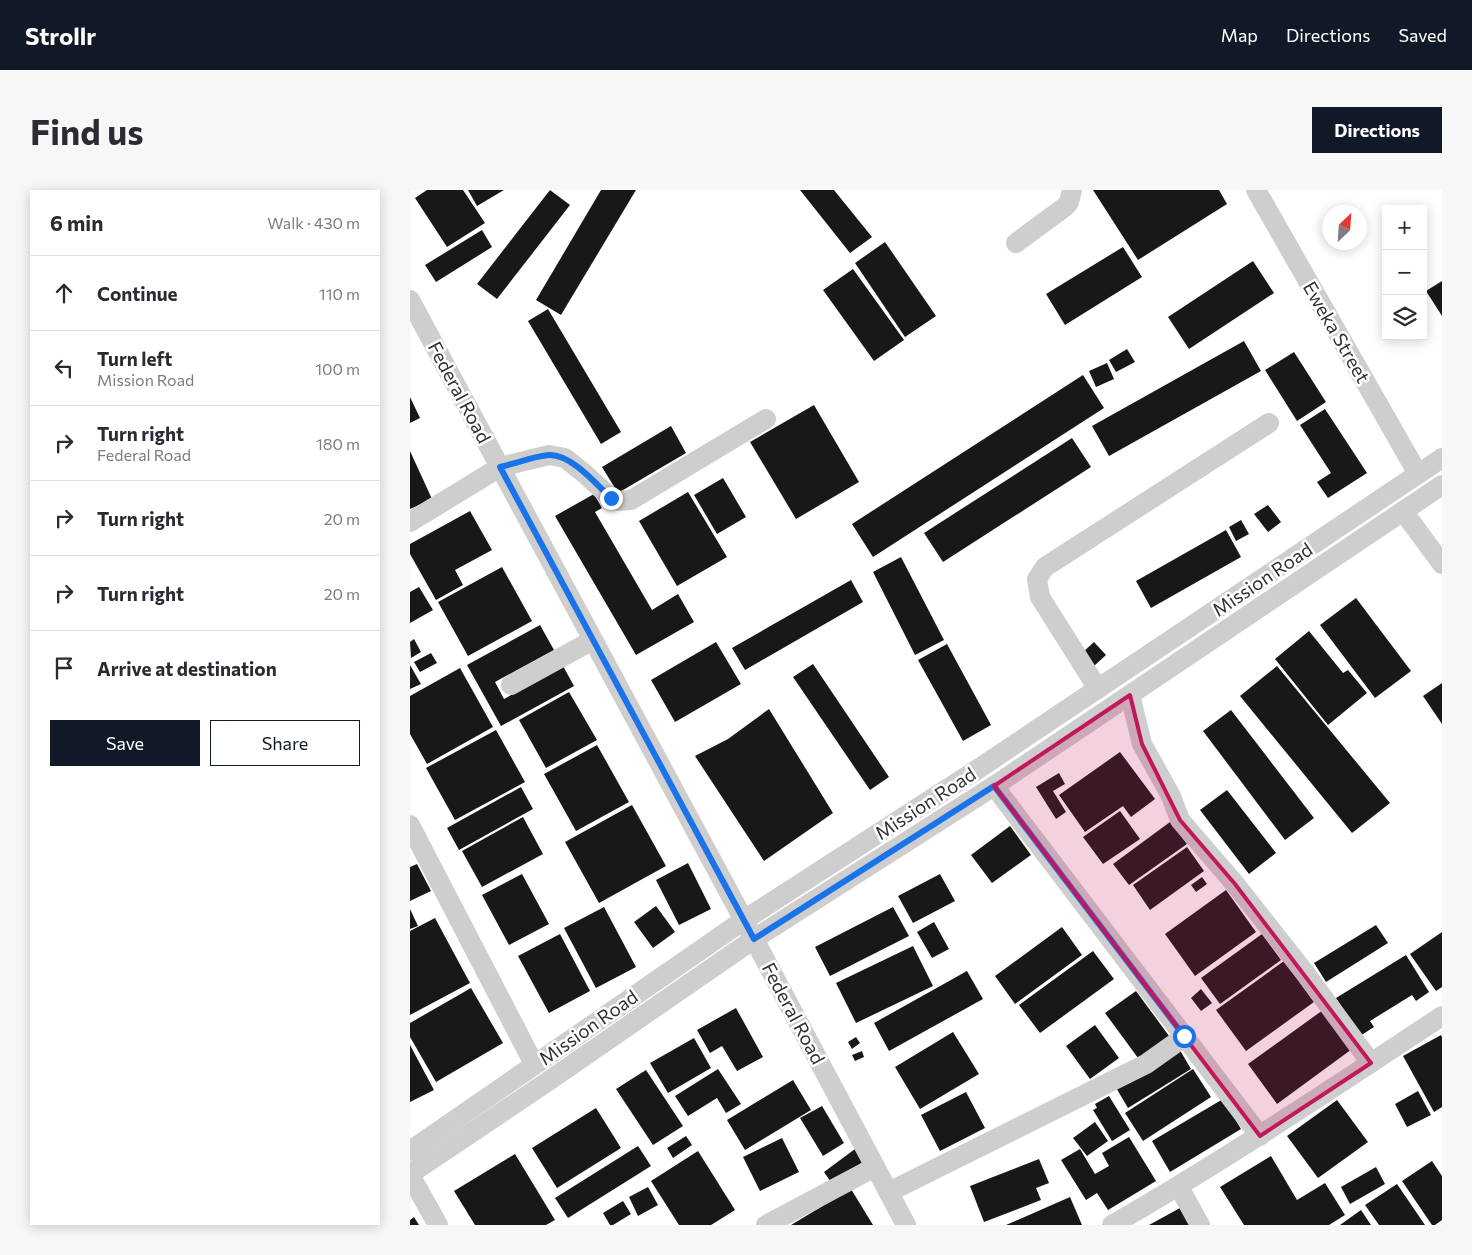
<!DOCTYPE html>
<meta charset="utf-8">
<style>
body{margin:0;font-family:Commissioner,sans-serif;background:#f7f7f7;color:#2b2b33}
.controls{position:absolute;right:15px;top:15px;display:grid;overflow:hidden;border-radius:0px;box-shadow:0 2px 12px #0003}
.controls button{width:45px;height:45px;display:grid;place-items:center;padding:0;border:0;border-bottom:1px solid #e1e1e2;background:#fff;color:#2b2b33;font:25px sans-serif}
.compass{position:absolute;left:912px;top:15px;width:45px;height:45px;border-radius:50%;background:#fff;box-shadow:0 2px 12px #0003;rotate:25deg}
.stop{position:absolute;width:15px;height:15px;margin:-11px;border:4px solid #1a73e8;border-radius:50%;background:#fff}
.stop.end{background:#1a73e8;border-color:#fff;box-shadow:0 1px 5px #0008}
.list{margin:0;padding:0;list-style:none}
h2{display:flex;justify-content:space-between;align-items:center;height:65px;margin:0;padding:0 20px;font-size:21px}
h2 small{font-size:16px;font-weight:400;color:#7c7c81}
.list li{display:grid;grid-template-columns:32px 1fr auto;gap:15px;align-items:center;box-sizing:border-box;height:75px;padding:0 20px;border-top:1px solid #e1e1e2}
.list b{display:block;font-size:19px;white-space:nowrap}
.list p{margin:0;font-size:16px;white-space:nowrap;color:#7c7c81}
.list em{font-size:16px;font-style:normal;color:#7c7c81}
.actions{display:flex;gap:10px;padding:15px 20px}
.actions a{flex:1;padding:11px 0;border:1px solid #111827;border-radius:0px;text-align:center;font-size:18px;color:#111827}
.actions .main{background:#111827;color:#fff}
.icon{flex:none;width:28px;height:28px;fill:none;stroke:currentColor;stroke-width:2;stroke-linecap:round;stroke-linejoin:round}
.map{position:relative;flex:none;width:1032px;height:1035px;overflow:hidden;border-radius:0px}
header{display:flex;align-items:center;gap:30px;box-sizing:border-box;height:70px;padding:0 25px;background:#111827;color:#fff}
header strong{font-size:24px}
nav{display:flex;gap:28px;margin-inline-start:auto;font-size:18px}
.intro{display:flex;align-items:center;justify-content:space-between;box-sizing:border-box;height:120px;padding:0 30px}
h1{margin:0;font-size:35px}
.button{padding:12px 22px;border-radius:0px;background:#111827;color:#fff;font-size:18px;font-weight:700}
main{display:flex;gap:30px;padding:0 30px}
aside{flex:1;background:#fff;border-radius:0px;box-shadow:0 2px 12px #0003}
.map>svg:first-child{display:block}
.building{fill:#181818}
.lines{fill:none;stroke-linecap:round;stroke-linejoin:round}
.minor{stroke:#cecece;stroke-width:20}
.route{stroke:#1a73e8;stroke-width:6}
.marked{fill:#c2185b;fill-opacity:0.2;stroke:#c2185b;stroke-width:4;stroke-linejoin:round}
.labels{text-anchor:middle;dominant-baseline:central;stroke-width:5;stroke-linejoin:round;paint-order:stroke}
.street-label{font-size:19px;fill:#313131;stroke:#fff}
</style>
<header>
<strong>Strollr</strong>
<nav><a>Map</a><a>Directions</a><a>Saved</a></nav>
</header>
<div class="intro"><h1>Find us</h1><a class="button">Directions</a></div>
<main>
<aside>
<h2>6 min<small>Walk · 430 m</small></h2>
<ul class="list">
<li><svg class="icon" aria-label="ahead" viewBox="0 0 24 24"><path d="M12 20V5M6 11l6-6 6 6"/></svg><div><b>Continue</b></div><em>110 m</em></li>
<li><svg class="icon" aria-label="left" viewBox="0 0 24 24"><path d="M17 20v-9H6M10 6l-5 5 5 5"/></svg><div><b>Turn left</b><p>Mission Road</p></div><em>100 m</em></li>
<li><svg class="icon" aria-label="right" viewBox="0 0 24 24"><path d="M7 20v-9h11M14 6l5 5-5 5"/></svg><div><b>Turn right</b><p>Federal Road</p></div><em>180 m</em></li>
<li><svg class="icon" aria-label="right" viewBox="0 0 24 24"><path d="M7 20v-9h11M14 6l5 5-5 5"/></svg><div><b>Turn right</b></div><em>20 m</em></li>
<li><svg class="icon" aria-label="right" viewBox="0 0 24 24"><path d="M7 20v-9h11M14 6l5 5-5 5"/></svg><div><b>Turn right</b></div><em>20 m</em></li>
<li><svg class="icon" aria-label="arrive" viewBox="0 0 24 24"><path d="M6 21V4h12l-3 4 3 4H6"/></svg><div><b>Arrive at destination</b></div></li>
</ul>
<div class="actions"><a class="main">Save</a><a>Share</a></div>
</aside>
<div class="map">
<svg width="1032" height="1035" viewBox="0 0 1032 1035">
<rect width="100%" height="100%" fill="#fff"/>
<!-- building -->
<g class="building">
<path d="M 17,0 L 53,0 L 75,33 L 37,57 L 5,8 Z"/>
<path d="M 58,0 L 94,0 L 67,16 Z"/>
<path d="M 140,0 L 160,15 L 87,109 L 67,94 Z"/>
<path d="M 191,0 L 226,0 L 151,125 L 126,110 Z"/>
<path d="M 390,0 L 424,0 L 462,47 L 440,63 Z"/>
<path d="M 683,0 L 809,0 L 817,14 L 728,70 Z"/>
<path d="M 72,40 L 82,57 L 26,92 L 15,75 Z"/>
<path d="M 475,52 L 526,126 L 495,147 L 445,73 Z"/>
<path d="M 713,57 L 732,87 L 655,135 L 636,104 Z"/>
<path d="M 843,71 L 864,103 L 779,159 L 758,127 Z"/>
<path d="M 443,79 L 494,150 L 464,171 L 413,100 Z"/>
<path d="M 1032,91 L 1032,126 L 1016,101 Z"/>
<path d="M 138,119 L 211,242 L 191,254 L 118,131 Z"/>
<path d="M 834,151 L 851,181 L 699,266 L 682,236 Z"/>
<path d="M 717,159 L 725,172 L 706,182 L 699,170 Z"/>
<path d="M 884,162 L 916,212 L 887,231 L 855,180 Z"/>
<path d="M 697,173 L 704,189 L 686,197 L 679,181 Z"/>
<path d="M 673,185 L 694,218 L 463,367 L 442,334 Z"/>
<path d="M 0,207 L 10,228 L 0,233 Z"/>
<path d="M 404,215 L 449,292 L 386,329 L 340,252 Z"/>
<path d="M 915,219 L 957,283 L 918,308 L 907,292 L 921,283 L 890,235 Z"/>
<path d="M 261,236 L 276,263 L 208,303 L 192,277 Z"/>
<path d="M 662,248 L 681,277 L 533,372 L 514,343 Z"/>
<path d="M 0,261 L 22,309 L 0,319 Z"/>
<path d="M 313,288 L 336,327 L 307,344 L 284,305 Z"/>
<path d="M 278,302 L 317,367 L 267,396 L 229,331 Z"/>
<path d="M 184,304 L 192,318 L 185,322 L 242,420 L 268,404 L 284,432 L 226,465 L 145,326 Z"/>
<path d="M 858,315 L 871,332 L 858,342 L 844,324 Z"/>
<path d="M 60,321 L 82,360 L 45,380 L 53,395 L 26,410 L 0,364 L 0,354 Z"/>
<path d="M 831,330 L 839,344 L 826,351 L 819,337 Z"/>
<path d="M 816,340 L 831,367 L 741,418 L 726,391 Z"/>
<path d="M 491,367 L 534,450 L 505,465 L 463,382 Z"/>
<path d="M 92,377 L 122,431 L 58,466 L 28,412 Z"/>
<path d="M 441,390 L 453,412 L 335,480 L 322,458 Z"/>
<path d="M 9,397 L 23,420 L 0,433 L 0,402 Z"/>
<path d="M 946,408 L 1001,481 L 965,508 L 910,435 Z"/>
<path d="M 130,435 L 144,460 L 85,492 L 94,509 L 153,476 L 164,496 L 91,536 L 57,475 Z"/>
<path d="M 899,441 L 933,483 L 938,480 L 957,503 L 918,535 L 865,469 Z"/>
<path d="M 4,449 L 11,462 L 1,468 L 0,452 Z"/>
<path d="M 306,452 L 331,494 L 265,532 L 241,490 Z"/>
<path d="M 684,452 L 696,465 L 684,476 L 672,463 Z"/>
<path d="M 537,454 L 581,535 L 553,551 L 508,470 Z"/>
<path d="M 21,463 L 27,473 L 10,482 L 4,472 Z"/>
<path d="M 403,474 L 479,587 L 460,600 L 383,487 Z"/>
<path d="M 0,475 L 11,494 L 0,499 Z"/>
<path d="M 867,476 L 980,613 L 942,643 L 830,506 Z"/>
<path d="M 50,478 L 83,537 L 17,574 L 0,544 L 0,506 Z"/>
<path d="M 1032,493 L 1032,534 L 1013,506 Z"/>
<path d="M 159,502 L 187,550 L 136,578 L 109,530 Z"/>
<path d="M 359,519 L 423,623 L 354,671 L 285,566 L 318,549 Z"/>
<path d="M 821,520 L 904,628 L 875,650 L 793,541 Z"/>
<path d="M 86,540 L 115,592 L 45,630 L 16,578 Z"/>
<path d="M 187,555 L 219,612 L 166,641 L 134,584 Z"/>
<path d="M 710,562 L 745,609 L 721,627 L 713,616 L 675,642 L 649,605 Z"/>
<path d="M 649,583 L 655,594 L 643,601 L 656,622 L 646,629 L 626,597 Z"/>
<path d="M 111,597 L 123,619 L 49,660 L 37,638 Z"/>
<path d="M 817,600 L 866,663 L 839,684 L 790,620 Z"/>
<path d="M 222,615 L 256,676 L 189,713 L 155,652 Z"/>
<path d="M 710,621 L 730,649 L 693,674 L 673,647 Z"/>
<path d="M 113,627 L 133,664 L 72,697 L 52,661 Z"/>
<path d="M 760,632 L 777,654 L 719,695 L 703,674 Z"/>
<path d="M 600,636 L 621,665 L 582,693 L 561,665 Z"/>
<path d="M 777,657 L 794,681 L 740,720 L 723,695 Z"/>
<path d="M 278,673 L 301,719 L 269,735 L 246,690 Z"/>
<path d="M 7,674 L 21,701 L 0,711 L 0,677 Z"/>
<path d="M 112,684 L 139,734 L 99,755 L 72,705 Z"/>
<path d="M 530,684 L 545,711 L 503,733 L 488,706 Z"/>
<path d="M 792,687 L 797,694 L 786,702 L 781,695 Z"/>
<path d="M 816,700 L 846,742 L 785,786 L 755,744 Z"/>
<path d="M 246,716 L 265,742 L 243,758 L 224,732 Z"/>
<path d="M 194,717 L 226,777 L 186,798 L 154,738 Z"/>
<path d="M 483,717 L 499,746 L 420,786 L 405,757 Z"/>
<path d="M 0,719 L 8,736 L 0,739 Z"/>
<path d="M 25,728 L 60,793 L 0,825 L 0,741 Z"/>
<path d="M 524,732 L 539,759 L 522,768 L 507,742 Z"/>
<path d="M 966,735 L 978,753 L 916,792 L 904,773 Z"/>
<path d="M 652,737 L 672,765 L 605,814 L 585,786 Z"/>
<path d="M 1032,742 L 1032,797 L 1026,801 L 1000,764 Z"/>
<path d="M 150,744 L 180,801 L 139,823 L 108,766 Z"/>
<path d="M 852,744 L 871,770 L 810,814 L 791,788 Z"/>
<path d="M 503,756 L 523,796 L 446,833 L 426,793 Z"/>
<path d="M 683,761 L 704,789 L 630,843 L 609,815 Z"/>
<path d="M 996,765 L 1019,802 L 1006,811 L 1002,805 L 960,831 L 964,837 L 950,846 L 926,808 Z"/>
<path d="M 874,771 L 904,812 L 836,861 L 806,820 Z"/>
<path d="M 557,781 L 573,809 L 479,861 L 464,833 Z"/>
<path d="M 61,798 L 93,853 L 26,892 L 0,847 L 0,833 Z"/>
<path d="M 791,799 L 802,813 L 791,821 L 781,808 Z"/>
<path d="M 726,801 L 762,850 L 731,872 L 695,823 Z"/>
<path d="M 326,818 L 353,867 L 327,881 L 312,856 L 300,863 L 287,840 Z"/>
<path d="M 913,820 L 942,859 L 867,914 L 838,874 Z"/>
<path d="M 685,835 L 709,868 L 680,889 L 656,856 Z"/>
<path d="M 543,842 L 569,884 L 510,919 L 485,877 Z"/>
<path d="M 1031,845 L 1032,847 L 1032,917 L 1024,922 L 993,866 Z"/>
<path d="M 446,847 L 450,853 L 442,859 L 438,852 Z"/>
<path d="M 284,848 L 301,878 L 258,903 L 240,873 Z"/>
<path d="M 0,855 L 24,900 L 0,912 Z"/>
<path d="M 768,857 L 781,879 L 718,918 L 705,896 Z"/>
<path d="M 452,861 L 454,867 L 445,871 L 442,865 Z"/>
<path d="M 308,879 L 331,914 L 316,923 L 307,908 L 278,926 L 265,906 Z"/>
<path d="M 783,879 L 801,907 L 733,951 L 715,923 Z"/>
<path d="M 236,880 L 273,936 L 243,955 L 206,899 Z"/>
<path d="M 383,890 L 401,920 L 335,960 L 317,930 Z"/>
<path d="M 1008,901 L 1021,925 L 997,937 L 985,914 Z"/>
<path d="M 556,902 L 575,938 L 530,961 L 511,925 Z"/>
<path d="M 699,906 L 720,940 L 702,951 L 683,920 L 687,918 L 685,914 Z"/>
<path d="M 813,909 L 831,939 L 760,982 L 742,951 Z"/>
<path d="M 927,910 L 958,952 L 908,988 L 877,946 Z"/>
<path d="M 412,916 L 434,953 L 413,966 L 390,928 Z"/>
<path d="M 186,918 L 211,958 L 147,998 L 122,958 Z"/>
<path d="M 685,932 L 698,951 L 677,966 L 663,948 Z"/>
<path d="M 276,946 L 282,955 L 263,968 L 257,958 Z"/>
<path d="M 719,947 L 746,991 L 698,1020 L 687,1003 L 676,1010 L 651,970 L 670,959 L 685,984 L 699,976 L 692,963 Z"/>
<path d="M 372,948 L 389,982 L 350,1001 L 333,967 Z"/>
<path d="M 228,956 L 241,976 L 158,1028 L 145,1008 Z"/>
<path d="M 445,959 L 454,971 L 423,995 L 414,982 Z"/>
<path d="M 288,961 L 325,1020 L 301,1035 L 269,1035 L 241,991 Z"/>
<path d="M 105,964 L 145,1030 L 136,1035 L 65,1035 L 44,1001 Z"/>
<path d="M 861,966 L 887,1010 L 915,993 L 935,1025 L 919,1035 L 834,1035 L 810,997 Z"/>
<path d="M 629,969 L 639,993 L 626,998 L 631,1010 L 574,1032 L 560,996 Z"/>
<path d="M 1022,971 L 1032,986 L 1032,1030 L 1025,1035 L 1022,1035 L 992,991 Z"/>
<path d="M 966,977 L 975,994 L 940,1014 L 931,997 Z"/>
<path d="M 987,994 L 1015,1035 L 969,1035 L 955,1015 Z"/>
<path d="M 238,997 L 248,1015 L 228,1026 L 219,1007 Z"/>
<path d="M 441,999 L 463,1035 L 381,1035 Z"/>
<path d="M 660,1007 L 672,1035 L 596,1035 Z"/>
<path d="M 213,1011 L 221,1024 L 203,1035 L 200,1035 L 193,1023 Z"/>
<path d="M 770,1018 L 780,1035 L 739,1035 Z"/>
<path d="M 951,1020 L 961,1035 L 930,1035 Z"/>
<path d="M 4,1027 L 9,1035 L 0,1035 L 0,1030 Z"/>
</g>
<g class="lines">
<!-- minor -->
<g class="minor">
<path d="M 846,0 L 1008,284"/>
<path d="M 606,53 L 656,16 L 659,12 L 662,0"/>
<path d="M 0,110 L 344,749 L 496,1035"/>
<path d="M 993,321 L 1032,374"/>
<path d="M 0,332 L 90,277 L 139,265 L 155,268 L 175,284 L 201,308 L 209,311 L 221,310 L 356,229"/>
<path d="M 101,495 L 183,450"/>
<path d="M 688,499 L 630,407 L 627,389 L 635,377 L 859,233"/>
<path d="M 720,505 L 732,554 L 761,606 L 770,630 L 825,694 L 895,783 L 961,873"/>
<path d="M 584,596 L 850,946"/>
<path d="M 0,635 L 124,874"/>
<path d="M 0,961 L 334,730 L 571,577 L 1032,268"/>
<path d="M 0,984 L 137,892 L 344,749 L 584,596 L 1032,295"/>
<path d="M 0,985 L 28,1035"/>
<path d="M 769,997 L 790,1035"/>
<path d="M 479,1002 L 736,874 L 774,847"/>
<path d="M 356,1035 L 465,977"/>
<path d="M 702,1035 C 815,970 923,898 1032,826"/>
</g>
</g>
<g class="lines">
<!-- route -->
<path class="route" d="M 201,308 C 186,294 161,264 139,265 C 124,266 104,274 90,277 L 344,749 L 584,596 L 774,846"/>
</g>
<!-- marked area -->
<path class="marked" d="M 720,505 L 732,554 L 770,630 L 825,694 L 961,873 L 850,946 L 584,596 Z"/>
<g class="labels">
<!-- street labels -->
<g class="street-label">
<text transform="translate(927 142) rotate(60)">Eweka Street</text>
<text transform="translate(50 202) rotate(62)">Federal Road</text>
<text transform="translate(852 389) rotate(-34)">Mission Road</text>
<text transform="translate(515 613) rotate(-33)">Mission Road</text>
<text transform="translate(384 823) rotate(62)">Federal Road</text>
<text transform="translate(178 837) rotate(-35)">Mission Road</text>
</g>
</g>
</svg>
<div class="controls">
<button>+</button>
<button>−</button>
<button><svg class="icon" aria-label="layers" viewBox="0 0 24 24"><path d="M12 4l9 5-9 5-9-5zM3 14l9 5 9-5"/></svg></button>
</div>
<svg class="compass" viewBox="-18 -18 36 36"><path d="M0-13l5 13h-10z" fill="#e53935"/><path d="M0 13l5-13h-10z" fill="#7c7c81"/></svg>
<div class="stop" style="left:774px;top:846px"></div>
<div class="stop end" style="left:201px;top:308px"></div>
</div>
</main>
